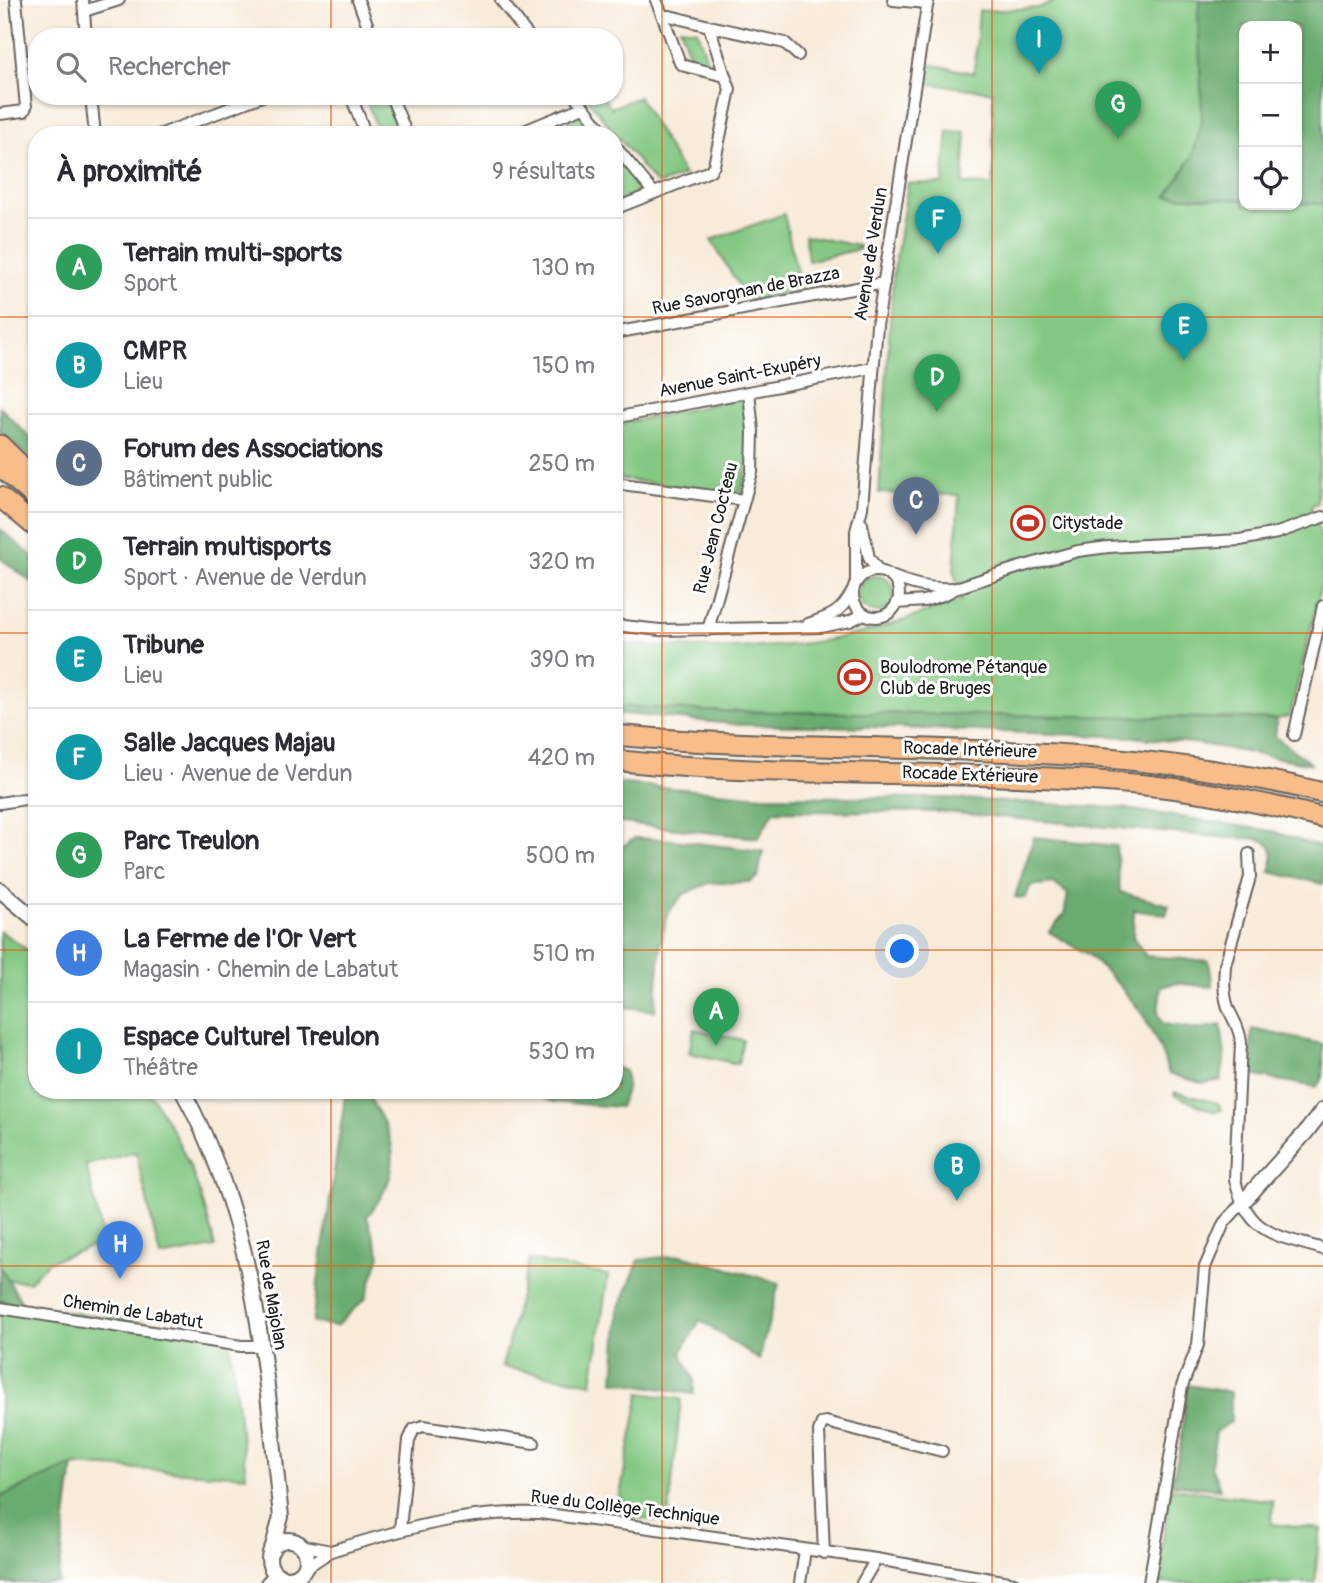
<!DOCTYPE html>
<html lang="fr">
<meta charset="utf-8">
<style>
body{margin:0;font-family:Pangolin,sans-serif;background:#f7f7f7;color:#2b2b33}
.controls{position:absolute;right:21px;top:21px;display:grid;overflow:hidden;border-radius:14px;box-shadow:0 2px 5px #0004}
.controls button{width:63px;height:63px;display:grid;place-items:center;padding:0;border:0;border-bottom:2px solid #e1e1e2;background:#fff;color:#2b2b33;font:35px sans-serif}
.you{position:absolute;left:903px;top:952px;width:24px;height:24px;margin:-18px;border:5px solid #fff;border-radius:50%;background:#1a73e8;box-shadow:0 0 0 10px #1a73e833}
.badge{display:grid;place-items:center;width:46px;height:46px;border-radius:50%;background:#c8321e;color:#fff;font-size:23px;font-weight:700}
.pin{position:absolute;translate:-50% -58px;filter:drop-shadow(0 2px 4px #0008)}
.pin::after{content:'';position:absolute;top:37px;width:24px;height:21px;background:inherit;clip-path:polygon(0 0,100% 0,50% 100%)}
.list{margin:0;padding:0;list-style:none}
h2{display:flex;justify-content:space-between;align-items:center;height:91px;margin:0;padding:0 28px;font-size:30px}
h2 small{font-size:23px;font-weight:400;color:#7c7c81}
.list li{display:grid;grid-template-columns:46px 1fr auto;gap:21px;align-items:center;box-sizing:border-box;height:98px;padding:0 28px;border-top:2px solid #e1e1e2}
.list b{display:block;font-size:26px;white-space:nowrap}
.list p{margin:0;font-size:23px;white-space:nowrap;color:#7c7c81}
.list em{font-size:23px;font-style:normal;color:#7c7c81}
.icon{flex:none;width:38px;height:38px;fill:none;stroke:currentColor;stroke-width:2;stroke-linecap:round;stroke-linejoin:round}
.map{position:relative;flex:none;width:1323px;height:1583px;overflow:hidden}
.search{position:absolute;background:#fff;box-shadow:0 2px 5px #0004;left:28px;top:28px;width:595px;height:77px;display:flex;align-items:center;gap:18px;box-sizing:border-box;padding:0 24px;border-radius:28px;color:#7c7c81;font-size:26px}
.panel{position:absolute;background:#fff;box-shadow:0 2px 5px #0004;left:28px;top:126px;width:595px;height:973px;border-radius:28px}
.map>svg:first-child{display:block}
.green{fill:#83c882;stroke:#50724f;stroke-width:2;fill-rule:evenodd}
.forest{fill:#6aac70;stroke:#436446;stroke-width:2}
.lines{fill:none;stroke-linecap:round;stroke-linejoin:round}
.minor-casing{stroke:#69645e;stroke-width:14}
.tertiary-casing{stroke:#69645e;stroke-width:18}
.motorway-casing{stroke:#69645e;stroke-width:23}
.minor{stroke:#fff;stroke-width:10}
.tertiary{stroke:#fff;stroke-width:14}
.motorway{stroke:#f8bd89;stroke-width:19}
.grid{fill:none;stroke:#e8590c;stroke-width:2;stroke-opacity:0.55}
.labels{text-anchor:middle;dominant-baseline:central;stroke-width:6;stroke-linejoin:round;paint-order:stroke}
.street-label{font-size:18px;fill:#1c1c1c;stroke:#fff}
.poi-label{font-size:18px;fill:#1c1c1c;stroke:#fff;text-anchor:start}
</style>
<div class="map">
<svg width="1323" height="1583" viewBox="0 0 1323 1583">
<rect width="100%" height="100%" fill="#fff"/>
<filter id="ink" filterUnits="userSpaceOnUse"><feTurbulence type="fractalNoise" baseFrequency=".0143" numOctaves="2"/><feDisplacementMap in="SourceGraphic" scale="14" xChannelSelector="R" yChannelSelector="G"/><feConvolveMatrix kernelMatrix="1 2 1 2 8 2 1 2 1" color-interpolation-filters="sRGB"/></filter>
<filter id="wash" filterUnits="userSpaceOnUse"><feTurbulence type="fractalNoise" baseFrequency=".00686" numOctaves="4" result="noise"/><feDisplacementMap in="SourceGraphic" scale="28" xChannelSelector="R" yChannelSelector="G"/><feGaussianBlur stdDeviation="1.57" result="paint"/><feColorMatrix in="noise" values="0 0 0 0 0 0 0 0 0 0 0 0 0 0 0 0 0 1.4 0 .05"/><feComposite in="paint" operator="in"/></filter>
<g filter="url(#wash)">
<rect width="100%" height="100%" fill="#f8ebd9"/>
<!-- green -->
<g class="green">
<path d="M 1057,0 L 1323,0 L 1323,399 L 1317,503 L 1311,506 L 1323,543 L 1323,577 L 1290,716 L 1277,719 L 706,711 L 614,706 L 614,644 C 697,649 784,653 865,632 C 897,624 929,611 961,600 L 954,572 L 959,495 L 879,493 L 893,277 L 908,183 L 943,184 L 948,131 L 966,132 L 963,184 L 993,185 L 993,92 L 925,83 L 928,64 L 974,73 L 979,11 L 1038,8 ZM 1244,26 L 1297,26 L 1297,205 L 1244,205 Z"/>
<path d="M 680,28 L 697,30 L 709,66 L 692,62 Z"/>
<path d="M 365,96 L 385,96 L 400,135 L 379,135 Z"/>
<path d="M 585,96 L 602,96 L 611,108 L 639,97 L 684,175 L 661,184 L 655,183 Z"/>
<path d="M 577,115 L 587,117 L 601,135 L 574,135 L 568,118 Z"/>
<path d="M 614,151 L 643,190 L 642,193 L 614,205 Z"/>
<path d="M 784,214 L 801,291 L 751,300 L 741,289 L 711,240 Z"/>
<path d="M 805,235 L 859,246 L 860,249 L 808,261 Z"/>
<path d="M 739,399 L 745,402 L 746,406 C 749,435 750,463 742,491 L 734,494 L 614,478 L 614,425 Z"/>
<circle cx="876" cy="594" r="18"/>
<path d="M 0,931 L 37,956 L 37,1090 L 148,1090 C 184,1145 200,1184 215,1247 L 160,1257 L 136,1152 L 86,1165 L 104,1242 L 48,1262 L 29,1282 L 8,1280 L 0,1267 L 0,1194 L 3,1190 L 0,1182 Z"/>
<path d="M 694,1029 L 743,1040 L 738,1064 L 689,1053 Z"/>
<path d="M 1175,1092 L 1218,1103 L 1222,1110 L 1215,1112 L 1174,1095 Z"/>
<path d="M 529,1260 L 608,1275 L 592,1383 L 502,1367 Z"/>
<path d="M 0,1300 L 24,1306 L 229,1334 L 246,1476 L 73,1465 L 0,1497 Z"/>
<path d="M 640,1393 L 681,1399 L 668,1522 L 616,1515 Z"/>
<path d="M 1171,1488 L 1273,1501 L 1272,1524 L 1321,1529 L 1318,1544 L 1315,1583 L 1156,1583 Z"/>
</g>
<!-- forest -->
<g class="forest">
<path d="M 1200,0 L 1323,0 L 1323,204 L 1297,203 L 1297,26 L 1244,26 L 1244,200 L 1167,196 L 1192,157 L 1202,121 L 1198,11 Z"/>
<path d="M 0,407 L 37,445 L 37,465 L 0,431 Z"/>
<path d="M 0,529 L 37,560 L 37,586 L 0,558 Z"/>
<path d="M 614,706 L 706,711 L 1277,719 L 1275,737 L 1312,764 L 1201,744 L 1133,737 L 873,727 L 744,725 L 614,713 Z"/>
<path d="M 614,783 L 763,796 L 943,798 L 1121,808 L 1272,831 L 1323,848 L 1323,884 L 1270,872 C 1281,835 1256,838 1229,838 L 942,812 L 774,811 L 758,838 L 614,822 Z"/>
<path d="M 1034,837 L 1116,846 L 1120,892 L 1169,905 L 1166,915 L 1134,910 L 1133,937 L 1146,956 L 1209,961 L 1213,987 L 1175,983 L 1161,987 L 1158,1013 L 1163,1024 L 1197,1029 L 1221,1025 L 1225,1055 L 1221,1081 L 1201,1083 L 1169,1074 L 1160,1048 L 1142,1013 L 1120,986 L 1089,955 L 1049,932 L 1064,915 L 1068,894 L 1053,883 L 1030,886 L 1026,898 L 1015,897 Z"/>
<path d="M 635,838 L 673,840 L 763,851 L 758,876 L 751,882 L 709,883 L 684,894 L 668,912 L 661,942 L 655,1011 L 626,1007 L 614,994 L 614,852 Z"/>
<path d="M 1252,1029 L 1323,1044 L 1323,1078 L 1316,1087 L 1250,1075 Z"/>
<path d="M 614,1067 L 625,1071 L 627,1087 L 620,1107 L 553,1102 L 522,1090 L 614,1090 Z"/>
<path d="M 346,1090 L 367,1090 C 371,1104 382,1116 387,1130 C 401,1165 388,1190 367,1217 L 380,1255 L 366,1298 L 336,1326 L 312,1323 Z"/>
<path d="M 681,1255 L 779,1283 L 759,1360 L 700,1320 L 681,1353 L 694,1379 L 694,1394 L 614,1381 L 619,1309 L 639,1260 Z"/>
<path d="M 0,1267 L 24,1306 L 0,1300 Z"/>
<path d="M 1187,1385 L 1231,1392 L 1231,1422 L 1216,1431 L 1211,1465 L 1220,1489 L 1171,1484 L 1180,1450 Z"/>
<path d="M 73,1465 L 58,1583 L 0,1583 L 0,1497 Z"/>
</g>
</g>
<g filter="url(#ink)">
<g class="lines">
<!-- minor casing -->
<g class="minor-casing">
<g id="minor">
<path d="M 83,0 L 86,37"/>
<path d="M 358,0 L 372,37"/>
<path d="M 501,0 L 529,37"/>
<path d="M 656,0 L 663,17"/>
<path d="M 893,0 L 928,3"/>
<path d="M 84,11 L 119,0"/>
<path d="M 670,16 L 709,26 L 725,76 L 685,66 L 680,63 L 663,17 Z"/>
<path d="M 709,26 L 785,43 L 798,55"/>
<path d="M 91,96 L 95,135"/>
<path d="M 351,96 L 366,135"/>
<path d="M 391,96 L 407,135"/>
<path d="M 575,96 L 606,135"/>
<path d="M 0,114 L 24,111 L 26,107 L 16,0"/>
<path d="M 159,135 L 262,96"/>
<path d="M 514,135 L 583,107"/>
<path d="M 614,145 L 654,193"/>
<path d="M 614,209 L 710,171 L 714,165 L 730,89 L 725,76"/>
<path d="M 614,333 L 884,283"/>
<path d="M 614,418 L 872,368"/>
<path d="M 614,483 L 744,500"/>
<path d="M 862,524 L 869,558 L 879,571"/>
<circle cx="876" cy="594" r="23"/>
<path d="M 891,576 C 913,585 929,589 952,588"/>
<path d="M 856,582 L 856,531 L 862,508 L 877,325 L 928,0"/>
<path d="M 897,603 L 924,601 L 943,595 L 959,587 L 1017,568 L 1078,551 L 1108,547 L 1240,540 L 1277,533 L 1323,517"/>
<path d="M 808,624 C 831,616 840,614 852,592"/>
<path d="M 614,625 L 660,630 L 821,627 L 850,621 L 864,614"/>
<path d="M 708,630 L 752,472 L 753,431 L 749,392"/>
<path d="M 1294,735 L 1323,606"/>
<path d="M 0,803 L 37,797"/>
<path d="M 1249,854 L 1250,877 L 1225,965 C 1224,980 1223,995 1229,1010 C 1234,1021 1240,1029 1241,1042 L 1235,1179 C 1247,1235 1276,1235 1323,1249"/>
<path d="M 0,1308 L 241,1346 L 261,1346"/>
<path d="M 400,1529 L 409,1440 L 414,1429 L 423,1426 L 534,1443"/>
<path d="M 300,1545 L 331,1551 L 304,1569"/>
<path d="M 331,1551 C 399,1530 468,1510 540,1513 L 876,1559 L 1014,1583"/>
<path d="M 824,1553 L 819,1431 L 822,1423 L 826,1422 L 942,1451"/>
<path d="M 266,1583 L 275,1573"/>
<path d="M 800,1583 L 805,1550"/>
<path d="M 862,1583 L 876,1559"/>
<path d="M 1149,1583 L 1182,1386 L 1198,1345 L 1205,1267 L 1224,1223 L 1243,1202"/>
</g>
</g>
<!-- tertiary casing -->
<g class="tertiary-casing">
<g id="tertiary">
<path d="M 0,890 L 37,921"/>
<path d="M 182,1090 C 257,1225 265,1367 281,1517 L 272,1550"/>
<path d="M 1243,1202 L 1306,1132 L 1323,1110"/>
<circle cx="288" cy="1559" r="19"/>
</g>
</g>
<!-- motorway casing -->
<g class="motorway-casing">
<g id="motorway">
<path d="M 0,445 L 37,481"/>
<path d="M 0,466 L 37,499"/>
<path d="M 0,497 L 37,528"/>
<path d="M 614,735 C 850,758 1091,733 1323,793"/>
<path d="M 614,760 C 790,780 969,767 1145,785 C 1205,791 1265,803 1323,818"/>
</g>
</g>
<!-- minor -->
<use href="#minor" class="minor"/>
<!-- tertiary -->
<use href="#tertiary" class="tertiary"/>
<!-- motorway -->
<use href="#motorway" class="motorway"/>
</g>
</g>
<!-- grid -->
<path class="grid" d="M 331,0 L 331,37M 662,0 L 662,1583M 992,0 L 992,1583M 331,96 L 331,135M 0,317 L 37,317M 614,317 L 1323,317M 0,633 L 37,633M 614,633 L 1323,633M 0,950 L 37,950M 614,950 L 1323,950M 331,1090 L 331,1583M 0,1266 L 1323,1266"/>
<!-- icons -->
<defs>
<g id="stadium-ring" transform="scale(1.75)"><circle r="9.5" fill="#fff" stroke="#c8321e" stroke-width="1.5"/><path d="M0-5a6.5 5 0 1 0 0 10a6.5 5 0 1 0 0-10ZM-3.5-1.8h7v3.6h-7Z" fill="#c8321e"/></g>
</defs>
<g fill-rule="evenodd">
<use href="#stadium-ring" x="1028" y="523"/>
<use href="#stadium-ring" x="855" y="677"/>
</g>
<g class="labels">
<!-- street labels -->
<g class="street-label">
<text transform="translate(871 254) rotate(-81)">Avenue de Verdun</text>
<text transform="translate(746 291) rotate(-11)">Rue Savorgnan de Brazza</text>
<text transform="translate(740 376) rotate(-11)">Avenue Saint-Exupéry</text>
<text transform="translate(716 528) rotate(-76)">Rue Jean Cocteau</text>
<text transform="translate(970 750) rotate(2)">Rocade Intérieure</text>
<text transform="translate(970 775) rotate(2)">Rocade Extérieure</text>
<text transform="translate(271 1295) rotate(80)">Rue de Majolan</text>
<text transform="translate(133 1312) rotate(9)">Chemin de Labatut</text>
<text transform="translate(625 1508) rotate(7)">Rue du Collège Technique</text>
</g>
<!-- poi labels -->
<g class="poi-label">
<text x="1052" y="523">Citystade</text>
<text x="880" y="667">Boulodrome Pétanque<tspan x="880" dy="21">Club de Bruges</tspan></text>
</g>
</g>
</svg>
<div class="controls">
<button>+</button>
<button>−</button>
<button><svg class="icon" aria-label="locate" viewBox="0 0 24 24"><circle cx="12" cy="12" r="6"/><path d="M12 2v4M12 18v4M2 12h4M18 12h4"/></svg></button>
</div>
<div class="you"></div>
<div class="pin badge" style="left:716px;top:1046px;background:#2e9e5b">A</div>
<div class="pin badge" style="left:957px;top:1201px;background:#0f9aa8">B</div>
<div class="pin badge" style="left:916px;top:535px;background:#5c6f8a">C</div>
<div class="pin badge" style="left:937px;top:412px;background:#2e9e5b">D</div>
<div class="pin badge" style="left:1184px;top:361px;background:#0f9aa8">E</div>
<div class="pin badge" style="left:938px;top:254px;background:#0f9aa8">F</div>
<div class="pin badge" style="left:1118px;top:139px;background:#2e9e5b">G</div>
<div class="pin badge" style="left:120px;top:1279px;background:#3f7fe0">H</div>
<div class="pin badge" style="left:1039px;top:74px;background:#0f9aa8">I</div>
<div class="search"><svg class="icon" aria-label="search" viewBox="0 0 24 24"><circle cx="10" cy="10" r="6"/><path d="M15 15l6 6"/></svg>Rechercher</div>
<section class="panel">
<h2>À proximité<small>9 résultats</small></h2>
<ul class="list">
<li><span class="badge" style="background:#2e9e5b">A</span><div><b>Terrain multi-sports</b><p>Sport</p></div><em>130 m</em></li>
<li><span class="badge" style="background:#0f9aa8">B</span><div><b>CMPR</b><p>Lieu</p></div><em>150 m</em></li>
<li><span class="badge" style="background:#5c6f8a">C</span><div><b>Forum des Associations</b><p>Bâtiment public</p></div><em>250 m</em></li>
<li><span class="badge" style="background:#2e9e5b">D</span><div><b>Terrain multisports</b><p>Sport · Avenue de Verdun</p></div><em>320 m</em></li>
<li><span class="badge" style="background:#0f9aa8">E</span><div><b>Tribune</b><p>Lieu</p></div><em>390 m</em></li>
<li><span class="badge" style="background:#0f9aa8">F</span><div><b>Salle Jacques Majau</b><p>Lieu · Avenue de Verdun</p></div><em>420 m</em></li>
<li><span class="badge" style="background:#2e9e5b">G</span><div><b>Parc Treulon</b><p>Parc</p></div><em>500 m</em></li>
<li><span class="badge" style="background:#3f7fe0">H</span><div><b>La Ferme de l'Or Vert</b><p>Magasin · Chemin de Labatut</p></div><em>510 m</em></li>
<li><span class="badge" style="background:#0f9aa8">I</span><div><b>Espace Culturel Treulon</b><p>Théâtre</p></div><em>530 m</em></li>
</ul>
</section>
</div>
